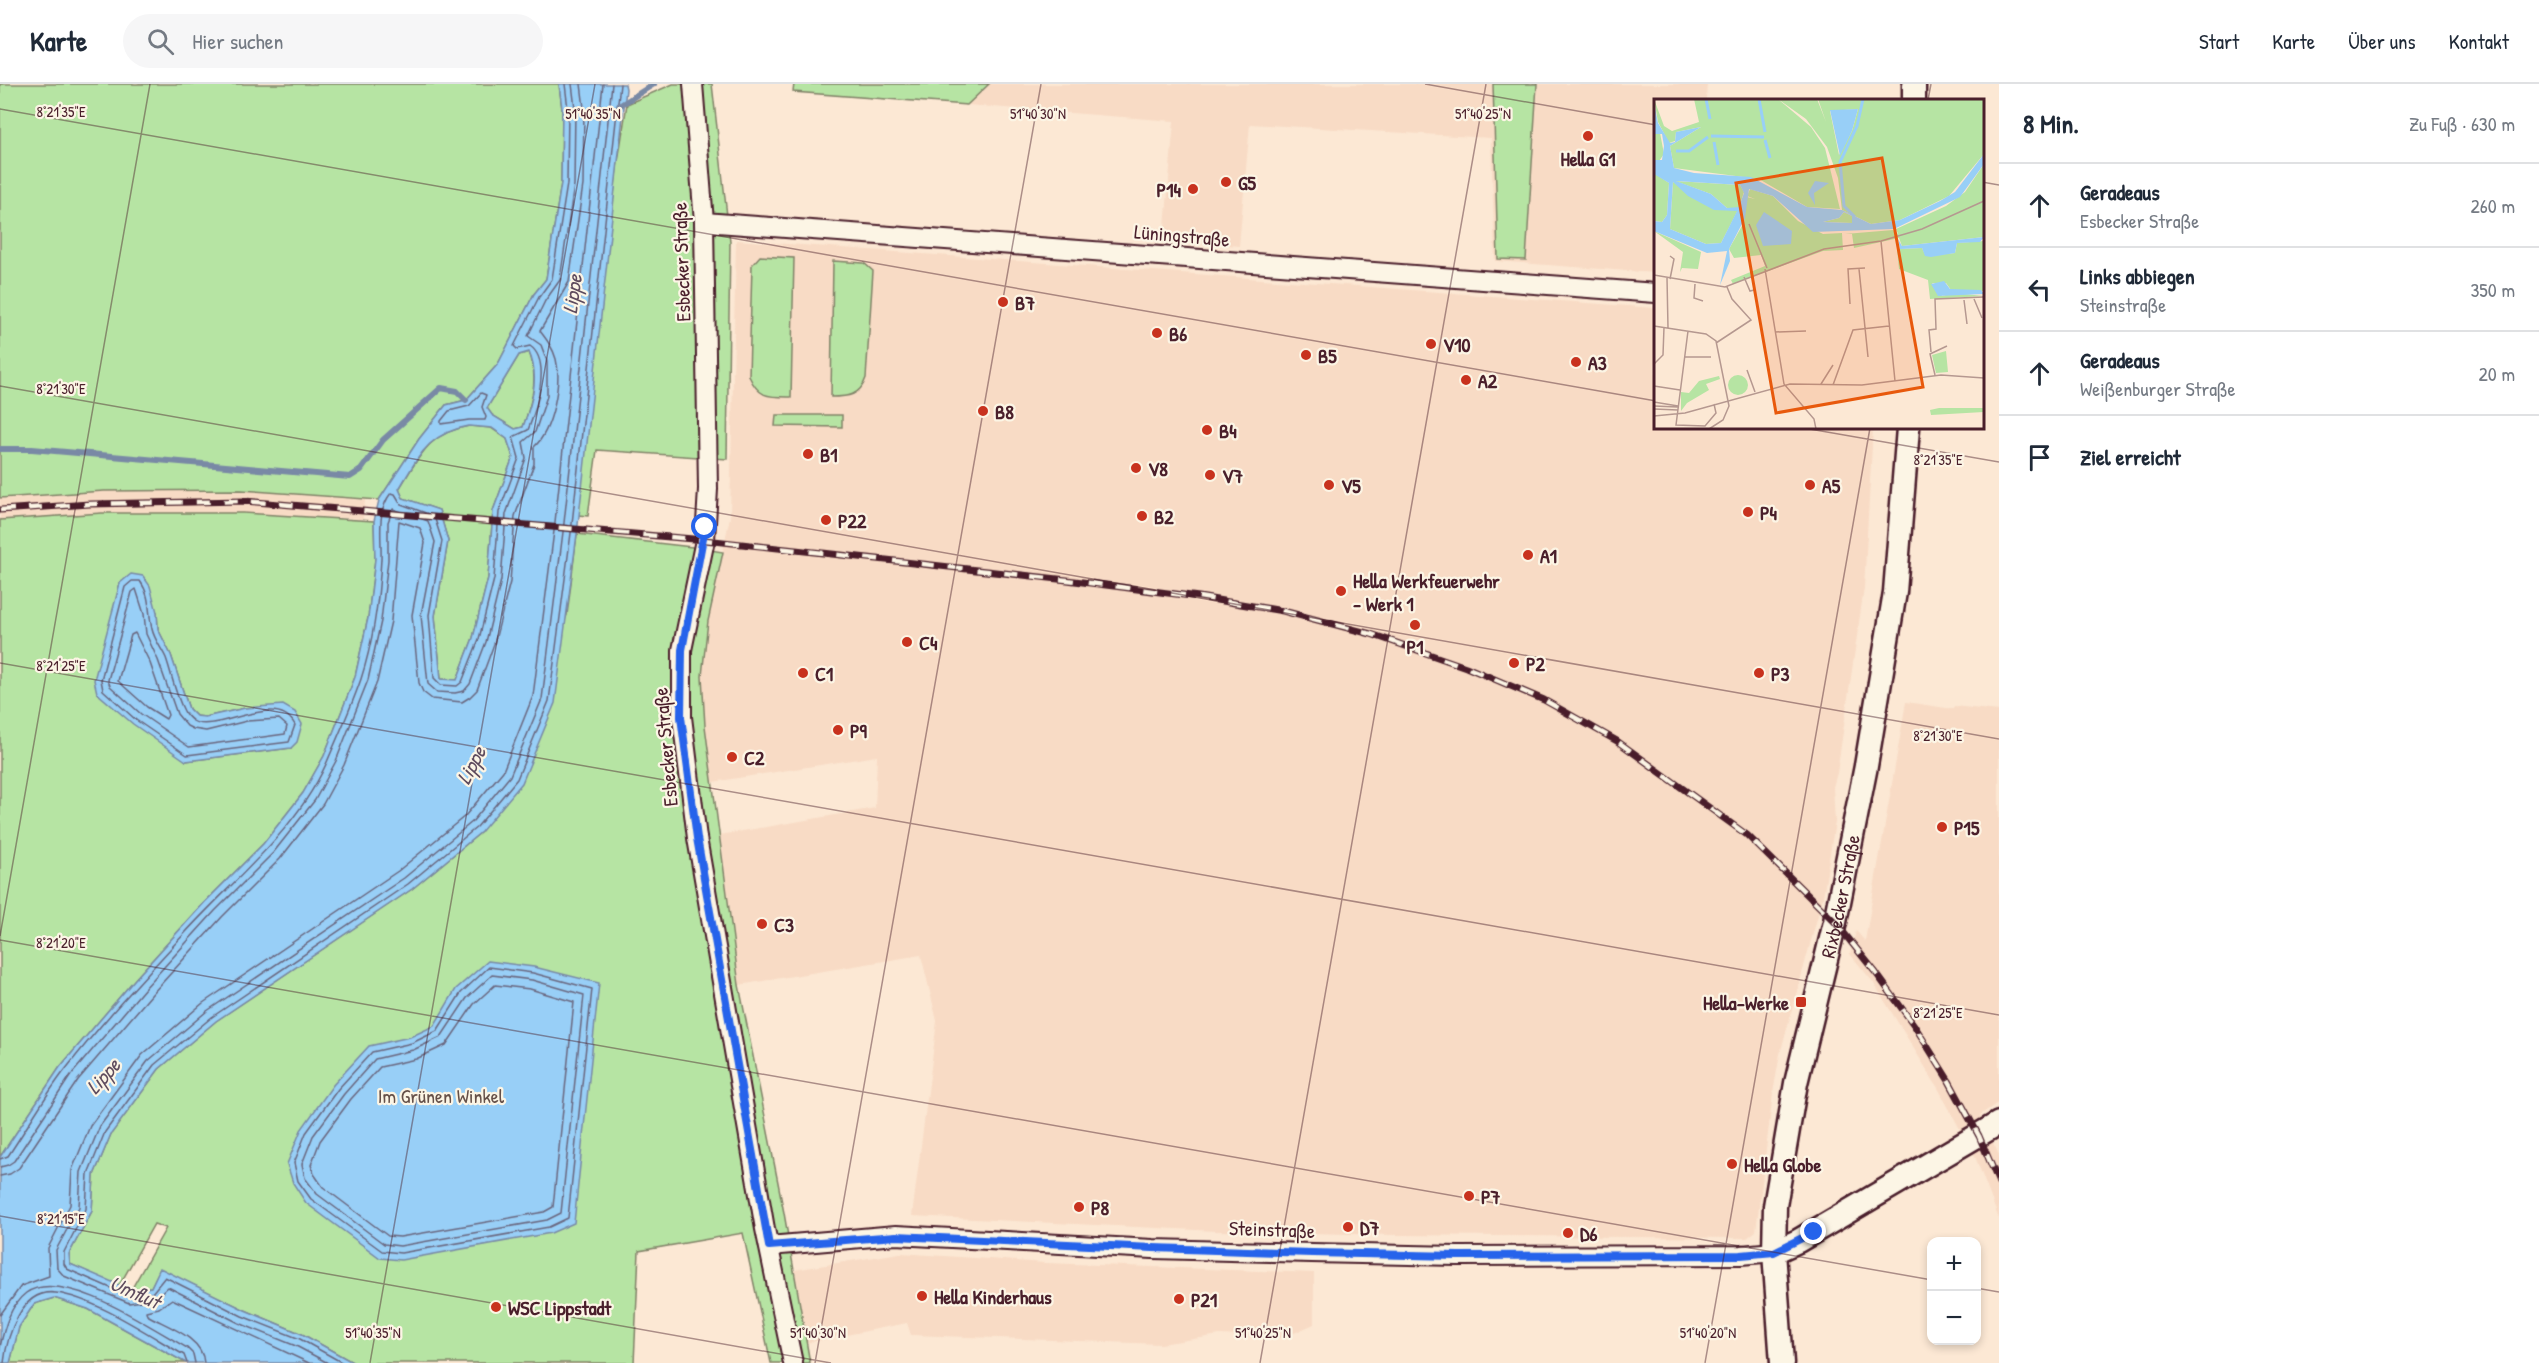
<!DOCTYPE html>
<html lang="de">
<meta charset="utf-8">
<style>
body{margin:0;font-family:"Patrick Hand",sans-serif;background:#f6f6f7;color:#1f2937}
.controls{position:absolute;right:18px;bottom:18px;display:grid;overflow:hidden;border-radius:12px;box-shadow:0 3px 9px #0003}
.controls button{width:54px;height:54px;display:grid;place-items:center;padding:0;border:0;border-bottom:2px solid #e0e1e3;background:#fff;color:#1f2937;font:30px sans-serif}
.stop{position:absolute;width:18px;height:18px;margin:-14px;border:4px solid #2563eb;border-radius:50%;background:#fff}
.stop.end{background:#2563eb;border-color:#fff;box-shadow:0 2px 6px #0008}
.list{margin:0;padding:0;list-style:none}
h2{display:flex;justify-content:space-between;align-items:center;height:78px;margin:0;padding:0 24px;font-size:26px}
h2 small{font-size:20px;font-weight:400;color:#747a83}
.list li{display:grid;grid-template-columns:39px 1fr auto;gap:18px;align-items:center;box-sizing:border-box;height:84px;padding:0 24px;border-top:2px solid #e0e1e3}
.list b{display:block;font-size:22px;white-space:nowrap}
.list p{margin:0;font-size:20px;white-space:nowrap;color:#747a83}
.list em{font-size:20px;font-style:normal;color:#747a83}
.icon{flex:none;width:33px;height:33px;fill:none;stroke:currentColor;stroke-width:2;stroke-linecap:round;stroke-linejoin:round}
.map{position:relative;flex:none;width:1999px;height:1279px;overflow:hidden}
header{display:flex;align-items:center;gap:36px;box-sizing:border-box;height:84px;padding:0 30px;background:#fff;border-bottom:2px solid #e0e1e3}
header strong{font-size:28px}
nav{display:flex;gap:33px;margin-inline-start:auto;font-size:21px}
.search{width:420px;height:54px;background:#f6f6f7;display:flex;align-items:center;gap:15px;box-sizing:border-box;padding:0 21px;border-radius:33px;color:#747a83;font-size:22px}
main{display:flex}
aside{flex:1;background:#fff}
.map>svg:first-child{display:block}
.built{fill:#f8dbc5}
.green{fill:#b6e4a3;stroke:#808267;stroke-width:1.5;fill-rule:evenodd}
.water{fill:#98cff7;stroke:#7989a5;stroke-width:1.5;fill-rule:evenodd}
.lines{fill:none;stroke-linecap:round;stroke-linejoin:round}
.shore{stroke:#69657d;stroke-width:1.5}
.stream{stroke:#7989a5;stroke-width:6}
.minor-casing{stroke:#4a1f2b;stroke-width:22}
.tertiary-casing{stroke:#4a1f2b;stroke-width:27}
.minor{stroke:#fcf5e5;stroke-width:18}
.tertiary{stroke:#fcf5e5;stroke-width:22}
.rail-casing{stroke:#4a1f2b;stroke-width:7}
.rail{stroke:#fcf5e5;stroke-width:4.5;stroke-dasharray:14;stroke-linecap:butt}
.route{stroke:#2563eb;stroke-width:8}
.ticks{fill:none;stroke:#4a1f2b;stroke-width:1.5;stroke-opacity:0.45}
.poi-dot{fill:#c8321e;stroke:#fcf5e5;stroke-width:2}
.labels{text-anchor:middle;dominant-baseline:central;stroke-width:4.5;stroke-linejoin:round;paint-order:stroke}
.poi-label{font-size:20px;font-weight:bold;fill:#4a1f2b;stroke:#fcf5e5;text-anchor:start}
.street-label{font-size:20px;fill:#4a1f2b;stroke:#fcf5e5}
.park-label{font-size:20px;fill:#655049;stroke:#fcf5e5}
.water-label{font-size:21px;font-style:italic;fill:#5e4b5e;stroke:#fcf5e5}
.inset-river{fill:none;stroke:#98cff7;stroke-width:3}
.inset-road{fill:none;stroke:#b59890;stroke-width:1.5}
.view{fill:#e8590c;fill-opacity:0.15;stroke:#e8590c;stroke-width:3}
.inset-edge{fill:none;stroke:#4a1f2b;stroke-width:3}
.ticks-label{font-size:15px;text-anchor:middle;fill:#4a1f2b;stroke:#fcf5e5;stroke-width:4.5;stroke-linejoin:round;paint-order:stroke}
</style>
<header>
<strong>Karte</strong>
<div class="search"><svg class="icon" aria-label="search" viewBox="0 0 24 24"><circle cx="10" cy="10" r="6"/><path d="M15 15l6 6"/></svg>Hier suchen</div>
<nav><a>Start</a><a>Karte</a><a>Über uns</a><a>Kontakt</a></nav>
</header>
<main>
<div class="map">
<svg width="1999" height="1279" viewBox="0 0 1999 1279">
<rect width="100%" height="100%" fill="#fce8d4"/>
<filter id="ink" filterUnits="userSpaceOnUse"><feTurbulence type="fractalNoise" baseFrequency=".0167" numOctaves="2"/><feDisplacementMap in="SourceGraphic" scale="12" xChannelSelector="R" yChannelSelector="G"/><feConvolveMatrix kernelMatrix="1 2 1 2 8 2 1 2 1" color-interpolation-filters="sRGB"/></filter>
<g filter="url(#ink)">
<!-- built -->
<g class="built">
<path d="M 969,0 L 1707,0 L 1706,16 L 1656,16 L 1655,189 L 1495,177 L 1491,54 L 1250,40 L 1239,162 L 1164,155 L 1174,37 L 967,21 Z"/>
<path d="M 736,156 L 1655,224 L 1656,344 L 1873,344 L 1864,504 L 1837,689 L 1833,703 L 1835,738 L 1823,813 L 1780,970 L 1773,1009 L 1756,1147 L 1747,1154 L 1394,1151 L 1217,1147 L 912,1132 L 937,937 L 921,871 L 739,901 L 720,751 L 875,724 L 877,672 L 713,698 L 705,642 L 702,592 L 708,537 L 730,433 Z"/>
<path d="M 241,406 L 365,416 L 363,435 L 243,429 L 102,429 L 0,436 L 0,414 L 104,407 Z"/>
<path d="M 1906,618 L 1953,625 L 1954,622 L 1999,627 L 1999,1018 L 1980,1031 L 1999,1071 L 1999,1135 L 1976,1075 L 1938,1004 L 1873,898 L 1850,870 L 1856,847 L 1865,857 Z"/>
<path d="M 900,1169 L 1046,1179 L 1314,1189 L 1314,1240 L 1283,1254 L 1220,1251 L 1161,1260 L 911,1251 L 907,1239 L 806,1259 L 794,1186 Z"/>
</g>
<!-- green -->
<g class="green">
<path d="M 0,0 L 559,0 L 562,25 L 561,99 L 546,195 L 534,210 L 498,280 L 466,316 L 446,321 L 419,355 L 379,416 L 241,406 L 104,407 L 0,414 Z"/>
<path d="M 673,0 L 712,0 L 730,158 L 727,375 L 597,366 L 588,432 L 578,431 L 617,84 L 627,20 Z"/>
<path d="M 794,0 L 989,0 L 967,21 L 793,8 Z"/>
<path d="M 1493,0 L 1537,0 L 1526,176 L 1498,175 Z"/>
<path d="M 760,172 L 794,174 L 791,313 C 768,313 759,314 749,292 L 752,181 Z"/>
<path d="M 833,177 L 864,179 L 873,187 L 866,294 C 860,312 848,313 831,313 Z"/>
<path d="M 529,268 C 539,294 532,317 523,343 L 515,345 L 492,331 L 487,324 L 519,271 Z"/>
<path d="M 776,331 L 842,331 L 842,343 L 775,342 Z"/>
<path d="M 469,342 L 491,344 L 507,355 L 513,373 L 493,427 L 488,494 L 473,554 L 457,596 L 441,595 L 435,532 L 448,457 L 439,426 L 403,414 L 399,405 C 420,372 428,349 469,342 Z"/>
<path d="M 102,429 L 243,429 L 374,437 L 375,475 L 368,534 L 355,593 L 324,672 L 303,709 L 263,760 L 205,818 L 135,895 L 60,983 L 0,1073 L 0,436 ZM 120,499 L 157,528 L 158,545 L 171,571 L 189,625 L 196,632 L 205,633 L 245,624 L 291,664 L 186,677 L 110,541 Z"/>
<path d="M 577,450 L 692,463 L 723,468 L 708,537 L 702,592 L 705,642 L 739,901 L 784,1129 L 810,1279 L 771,1279 L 743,1149 L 639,1167 L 634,1279 L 354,1279 L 302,1250 L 245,1226 L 160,1185 L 151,1203 L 131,1206 L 166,1144 L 154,1140 L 119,1202 L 70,1180 L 69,1170 L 92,1127 L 94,1091 L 111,1050 L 159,985 L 216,937 L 412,805 L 481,748 L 567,531 Z"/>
<path d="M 54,1214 L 88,1225 L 186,1279 L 10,1279 L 19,1243 L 34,1220 Z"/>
</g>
<!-- water -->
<g class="water">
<path d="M 559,0 L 625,0 L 626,5 L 577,450 L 555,619 L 522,699 L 481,748 L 412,805 L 216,937 L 159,985 L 111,1050 L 94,1091 L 92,1127 L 69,1170 L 70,1180 L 131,1206 L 151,1203 L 160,1184 L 245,1226 L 302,1250 L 354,1279 L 186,1279 L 88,1225 L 54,1214 L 34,1220 L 19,1243 L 10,1279 L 0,1279 L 0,1073 L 60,983 L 135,895 L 205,818 L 263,760 L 303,709 L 324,672 L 355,593 L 368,534 L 375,475 L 374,437 L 379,416 L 419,355 L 446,321 L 466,316 L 498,280 L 534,210 L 546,195 L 561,99 L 562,25 ZM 529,268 C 540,293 532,318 523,343 L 515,345 L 492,331 L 487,324 L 519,271 ZM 469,342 L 492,344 L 507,355 L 513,373 L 493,427 L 488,494 L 473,554 L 457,596 L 441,595 L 435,532 L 448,457 L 439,426 L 403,414 L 399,405 C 419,372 428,349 469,342 Z"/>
<path d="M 131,490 L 143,492 L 150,502 L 157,528 L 158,545 L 171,571 L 189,625 L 196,632 L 205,633 L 245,624 L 283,621 L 295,628 L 302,640 L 297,658 L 291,664 L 186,677 L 133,640 L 97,609 L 94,596 L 120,499 Z"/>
<path d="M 488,877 L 534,883 L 599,899 L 574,1139 L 551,1149 L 401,1176 L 380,1174 L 306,1119 L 293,1099 L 287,1080 L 301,1046 L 333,1001 L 369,962 L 410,953 L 434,942 L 456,905 Z"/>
</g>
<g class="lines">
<!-- shore -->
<g class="shore">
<path d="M 481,309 L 486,311 L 482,323 L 486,333 L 485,336 L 469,336 L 441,340 L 441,337 L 449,327 L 469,322 Z"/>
<path d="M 132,497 L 140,497 C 151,512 148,528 152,545 C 154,555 162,565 166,574 C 172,591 175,610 184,627 C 185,630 190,635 193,637 C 215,651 277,605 295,641 L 289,658 L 187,671 L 136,636 L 103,606 L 101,596 L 125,503 Z"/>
<path d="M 136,505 L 144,530 L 146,550 L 158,576 L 177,630 L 187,642 L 193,645 L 206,647 L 247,637 L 279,635 L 287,642 L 285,650 L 189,663 L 141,630 L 110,602 L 108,596 L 132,508 Z"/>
<path d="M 135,549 L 150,579 L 168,631 L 166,635 L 147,623 L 118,597 L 131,551 Z"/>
<path d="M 489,883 L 533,889 L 592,905 L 568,1134 L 549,1143 L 401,1169 L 382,1167 L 311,1115 L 298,1097 L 294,1079 L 306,1049 L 338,1005 L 372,968 L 412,959 L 437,947 L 461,909 Z"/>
<path d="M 492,891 L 532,896 L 584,911 L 561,1129 L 547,1136 L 400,1162 L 384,1160 L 317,1110 L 305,1094 L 302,1080 L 313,1052 L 344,1010 L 375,975 L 413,966 L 441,953 L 467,914 Z"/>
<path d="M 495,901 L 530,905 L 574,918 L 553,1123 L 544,1128 L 400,1153 L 388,1152 L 323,1103 L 314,1090 L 311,1081 L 320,1057 L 351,1015 L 380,983 L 416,975 L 446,961 L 474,920 Z"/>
<path d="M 0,1075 L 8,1072 C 27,1044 44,1013 65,986 C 102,938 144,893 185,849 C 236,793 301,743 330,671 C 341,646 352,621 361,595 C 373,558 379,514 381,475 C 382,453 376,428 391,409 L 395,410 L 401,420 L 434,432 L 442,457 L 429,531 L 434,594 L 441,601 L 457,602 L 462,598 L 479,555 L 494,495 L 499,428 L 519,374 L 513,353 L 528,346 C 536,326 552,277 530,262 L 517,265 L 514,262 L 539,213 L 552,195 L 567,100 L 568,25 L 565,0"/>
<path d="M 0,1083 L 8,1081 L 14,1077 L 71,991 L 145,904 L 215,827 L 273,769 L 315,716 L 336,677 L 368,596 L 381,537 L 388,476 L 388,438 L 393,425 L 428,437 L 435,458 L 421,531 L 428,600 L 437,608 L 455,609 L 464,607 L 470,600 L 486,558 L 501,496 L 506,430 L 526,374 L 523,358 L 535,348 L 547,312 L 547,277 L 541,261 L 528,252 L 545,217 L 560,196 L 574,101 L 575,24 L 572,0"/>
<path d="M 0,1092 L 10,1090 L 19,1084 L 78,996 L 152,910 L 222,833 L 280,775 L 323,720 L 344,681 L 377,598 L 391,537 L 399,437 L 420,444 L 425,459 L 412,531 L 419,599 L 423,608 L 432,615 L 462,618 L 470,613 L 477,606 L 494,560 L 510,498 L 515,432 L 534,380 L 534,363 C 552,347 562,299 556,275 C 553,264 547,256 540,247 L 569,198 L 583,101 L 584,24 L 581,0"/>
<path d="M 0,1231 L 21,1202 L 49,1192 L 48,1164 L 70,1121 L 72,1086 L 90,1042 L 142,971 L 203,919 L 398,787 L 465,732 L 503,687 L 533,612 L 554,447 L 603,0"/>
<path d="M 0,1263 C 4,1245 10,1221 26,1209 C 63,1182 153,1245 187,1264 L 193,1270 L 195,1279"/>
<path d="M 4,1279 C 7,1252 21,1204 56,1209 C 95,1214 149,1251 184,1271 L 187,1279"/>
<path d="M 204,1279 C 203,1253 166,1242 147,1231 L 146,1227 L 159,1224 L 172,1215 L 309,1279"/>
<path d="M 328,1279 L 296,1262 L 239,1239 L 168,1203 L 155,1215 L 129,1219 L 64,1192 L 57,1184 L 56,1166 L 79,1123 L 81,1088 L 100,1042 L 148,977 L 207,927 L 404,794 L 472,738 L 510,692 L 542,615 L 563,448 L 612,0"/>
<path d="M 343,1279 L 300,1255 L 242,1232 L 165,1193 L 152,1209 L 129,1212 L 67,1185 L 64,1180 L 64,1168 L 86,1125 L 88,1090 L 105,1048 L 154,981 L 212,933 L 408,800 L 477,743 L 517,695 L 549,617 L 571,449 L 620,0"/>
</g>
<!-- stream -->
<g class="stream">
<path d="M 619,22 L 654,0"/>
<path d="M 0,365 L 32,365 L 350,393 L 361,386 L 383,356 L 441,304 L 457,307 L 466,316"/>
</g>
<!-- minor casing -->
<g class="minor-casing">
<g id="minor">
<path d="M 693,0 L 704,138 L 708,405 L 705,456 L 682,566 L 682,633 L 697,754 L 765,1145 L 793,1279"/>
<path d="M 704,138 L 1656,209"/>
<path d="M 769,1162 L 896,1151 L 1153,1165 L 1312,1169 L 1458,1172 L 1741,1171 L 1774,1168"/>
</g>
</g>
<!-- tertiary casing -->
<g class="tertiary-casing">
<g id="tertiary">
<path d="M 1914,16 L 1914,0"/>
<path d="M 1774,1168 L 1798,1157 L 1999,1039"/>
<path id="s1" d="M 1782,1279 L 1774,1168 L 1775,1122 L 1796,999 L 1835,838 L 1866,682 L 1895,508 L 1908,344"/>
</g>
</g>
<!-- minor -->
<use href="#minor" class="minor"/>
<!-- tertiary -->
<use href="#tertiary" class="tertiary"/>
<!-- rail casing -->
<g class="rail-casing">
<path id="rail" d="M 0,426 L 90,420 L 244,417 L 705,456 L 1067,496 L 1199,513 L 1283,527 L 1371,550 L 1466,583 L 1544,616 L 1617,657 L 1747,751 L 1835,838 L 1876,889 L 1914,941 L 1949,997 L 1979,1052 L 1999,1099"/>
</g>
<!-- rail -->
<use href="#rail" class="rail"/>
</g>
</g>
<g class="lines" filter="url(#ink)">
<!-- route -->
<path class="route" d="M 705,443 L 682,566 L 681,633 L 697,754 L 769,1162 L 896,1152 L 1153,1164 L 1312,1169 L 1458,1172 L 1741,1171 L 1774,1168 L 1814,1148"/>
</g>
<!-- ticks -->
<path class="ticks" d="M 1425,0 L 1656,41M 1928,16 L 1931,0M 0,25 L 1656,317M 1982,98 L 1999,101M 0,302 L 1999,655M 1804,344 L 1999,378M 0,579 L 1999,931M 0,852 L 150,0M 0,856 L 1932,1196M 0,1132 L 831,1279M 1976,1204 L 1999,1208M 370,1279 L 595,0M 815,1279 L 1041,0M 1260,1279 L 1486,0M 1705,1279 L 1870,344"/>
<!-- markers -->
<g class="poi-dot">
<circle cx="1588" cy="52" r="6"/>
<circle cx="1226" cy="98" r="6"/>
<circle cx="1193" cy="105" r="6"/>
<circle cx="1003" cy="218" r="6"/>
<circle cx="1157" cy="249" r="6"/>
<circle cx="1431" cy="260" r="6"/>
<circle cx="1306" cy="271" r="6"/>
<circle cx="1576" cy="278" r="6"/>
<circle cx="1466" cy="296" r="6"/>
<circle cx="983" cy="327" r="6"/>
<circle cx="1207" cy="346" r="6"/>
<circle cx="808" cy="370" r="6"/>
<circle cx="1136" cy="384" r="6"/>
<circle cx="1210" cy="391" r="6"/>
<circle cx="1329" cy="401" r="6"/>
<circle cx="1810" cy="401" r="6"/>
<circle cx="1748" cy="428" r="6"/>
<circle cx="1142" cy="432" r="6"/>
<circle cx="826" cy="436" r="6"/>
<circle cx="1528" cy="471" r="6"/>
<circle cx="1341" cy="507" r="6"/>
<circle cx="1415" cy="541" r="6"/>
<circle cx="907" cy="558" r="6"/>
<circle cx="1514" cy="579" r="6"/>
<circle cx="803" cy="589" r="6"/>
<circle cx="1759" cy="589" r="6"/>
<circle cx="838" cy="646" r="6"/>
<circle cx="732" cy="673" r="6"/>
<circle cx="1942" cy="743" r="6"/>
<circle cx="762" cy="840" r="6"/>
<rect x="1795" y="912" width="12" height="12" rx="3"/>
<circle cx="1732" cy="1080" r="6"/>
<circle cx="1469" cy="1112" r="6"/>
<circle cx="1079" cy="1123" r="6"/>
<circle cx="1348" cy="1143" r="6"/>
<circle cx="1568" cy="1149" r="6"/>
<circle cx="922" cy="1212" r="6"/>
<circle cx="1179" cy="1215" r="6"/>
<circle cx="496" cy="1223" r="6"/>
</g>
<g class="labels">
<!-- poi labels -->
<g class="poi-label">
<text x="1588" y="74" text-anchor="middle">Hella G1</text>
<text x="1238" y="98">G5</text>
<text x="1181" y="105" text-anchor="end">P14</text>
<text x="1015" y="218">B7</text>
<text x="1169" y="249">B6</text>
<text x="1443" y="260">V10</text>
<text x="1318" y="271">B5</text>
<text x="1588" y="278">A3</text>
<text x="1478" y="296">A2</text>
<text x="995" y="327">B8</text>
<text x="1219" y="346">B4</text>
<text x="820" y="370">B1</text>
<text x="1148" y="384">V8</text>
<text x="1222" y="391">V7</text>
<text x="1341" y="401">V5</text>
<text x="1822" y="401">A5</text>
<text x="1760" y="428">P4</text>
<text x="1154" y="432">B2</text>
<text x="838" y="436">P22</text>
<text x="1540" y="471">A1</text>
<text x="1353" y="496">Hella Werkfeuerwehr<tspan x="1353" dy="23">- Werk 1</tspan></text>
<text x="919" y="558">C4</text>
<text x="1415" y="562" text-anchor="middle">P1</text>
<text x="1526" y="579">P2</text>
<text x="815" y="589">C1</text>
<text x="1771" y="589">P3</text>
<text x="850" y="646">P9</text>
<text x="744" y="673">C2</text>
<text x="1954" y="743">P15</text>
<text x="774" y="840">C3</text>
<text x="1789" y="918" text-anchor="end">Hella-Werke</text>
<text x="1744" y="1080">Hella Globe</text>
<text x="1481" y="1112">P7</text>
<text x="1091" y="1123">P8</text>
<text x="1360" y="1143">D7</text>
<text x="1580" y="1149">D6</text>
<text x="934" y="1212">Hella Kinderhaus</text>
<text x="1191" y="1215">P21</text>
<text x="508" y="1223">WSC Lippstadt</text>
</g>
<!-- street labels -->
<g class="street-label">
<text transform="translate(1182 151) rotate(5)">Lüningstraße</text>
<text transform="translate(681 178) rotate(-92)">Esbecker Straße</text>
<text transform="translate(665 663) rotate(-95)">Esbecker Straße</text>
<text stroke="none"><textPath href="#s1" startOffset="474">Rixbecker Straße</textPath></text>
<text transform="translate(1272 1145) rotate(2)">Steinstraße</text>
</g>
<!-- park labels -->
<g class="park-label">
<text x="441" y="1011">Im Grünen Winkel</text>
</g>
<!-- water labels -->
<g class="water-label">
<text transform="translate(572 210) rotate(-82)">Lippe</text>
<text transform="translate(471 681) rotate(-62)">Lippe</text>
<text transform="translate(103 992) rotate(-48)">Lippe</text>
<text transform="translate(135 1208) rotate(24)">Umflut</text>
</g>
</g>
<!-- overview -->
<g transform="translate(1654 15)">
<rect width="330" height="330" fill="#fce8d4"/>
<path d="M 0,0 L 10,27 L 18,32 L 45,23 L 40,0 L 163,0 L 172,23 L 164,0 L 330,0 L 330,55 L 295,97 L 246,121 L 217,125 L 188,111 L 184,79 L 173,48 L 152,20 L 124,0 L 157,28 L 171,49 L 186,110 L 153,108 L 105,80 L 20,69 L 16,47 L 47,28 L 22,33 L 21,42 L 15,44 L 4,23 ZM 204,10 L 198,32 L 185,56 L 176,12 ZM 6,34 L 10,55 L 5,62 L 0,61 L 0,35 ZM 330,65 L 330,138 L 248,147 L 245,139 L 200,149 L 198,135 L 191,135 L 239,131 L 244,135 L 242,130 L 292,107 L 311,93 ZM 0,74 L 15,84 L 13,116 L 8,123 L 0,122 ZM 21,82 L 86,86 L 90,93 L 85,109 L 73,109 L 57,95 ZM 19,83 L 66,110 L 84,111 L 67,144 L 52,145 L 16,130 ZM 96,90 L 119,97 L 144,122 L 169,135 L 188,134 L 189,151 L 169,152 L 79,185 L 77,181 L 111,167 L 107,156 L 80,159 L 75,150 L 89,125 L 93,98 L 101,100 L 93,97 ZM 190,113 L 198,117 L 198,124 L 169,123 L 185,119 ZM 0,132 L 47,153 L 44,170 L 28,169 L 26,173 L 29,153 ZM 330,142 L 330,192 L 297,191 L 292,184 L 278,184 L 288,197 L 300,194 L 330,197 L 276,200 L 274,181 L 245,170 L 243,150 L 268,149 L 272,157 L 301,154 L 303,144 ZM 292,252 L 294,273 L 282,274 L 278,256 ZM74 286a10 10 0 1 1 20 0a10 10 0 1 1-20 0ZM 65,277 L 66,280 L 52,285 L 55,291 L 33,304 L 27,312 L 27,293 L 35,294 L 45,282 ZM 285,309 L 330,309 L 330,313 L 277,316 L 276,311 Z" fill="#b6e4a3" fill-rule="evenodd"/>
<path d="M 0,4 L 4,24 L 16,44 L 21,43 L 22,33 L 47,28 L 16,47 L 20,69 L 40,74 L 97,78 L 153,108 L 188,111 L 217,125 L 246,121 L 286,102 L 301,93 L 330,55 L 330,65 L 306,98 L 240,130 L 159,133 L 119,97 L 95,90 L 91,119 L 75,150 L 76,162 L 66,186 L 73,152 L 53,154 L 0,132 L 0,122 L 8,123 L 13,116 L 15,84 L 0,75 L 0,61 L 8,61 L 10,47 L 8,35 L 0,35 ZM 22,82 L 86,86 L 90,94 L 85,108 L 73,109 L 57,95 ZM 19,83 L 34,97 L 60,111 L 83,112 L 67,144 L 52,145 L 16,130 ZM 190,113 L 198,117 L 198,124 L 169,123 L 185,119 ZM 204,10 L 198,32 L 186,57 L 176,11 ZM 161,82 L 175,84 L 160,94 L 161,106 L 154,94 ZM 110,113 L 138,132 L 137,145 L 109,147 L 102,126 ZM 330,138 L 326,143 L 303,144 L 301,154 L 277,158 L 271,157 L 268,149 L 246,150 L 244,140 L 248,147 ZM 290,182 L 296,190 L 327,191 L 330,195 L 284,197 L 277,185 Z" fill="#98cff7" fill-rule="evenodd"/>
<path class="inset-river" d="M 52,0 L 56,20M 105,0 L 111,33M 57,37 L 110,38M 111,41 L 116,59M 60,43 L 64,66M 22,52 L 35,52 L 54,38M 201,118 L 190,107 L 186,63 L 203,27 L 209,0"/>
<path class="inset-road" d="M 95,125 L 113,169M 227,142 L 241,282M 111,170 L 130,285 L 160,320 L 162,330M 205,170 L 214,258M 0,176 L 71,188 L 170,150 L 227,142 L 268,130 L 330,102M 90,178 L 96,192 L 100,191M 13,179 L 14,229M 16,180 L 20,160 L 16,157M 41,185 L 40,199 L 49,202M 320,200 L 328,219M 310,201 L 313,225M 196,205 L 194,170 L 211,169M 0,227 L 52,235 L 62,242 L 75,307 L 69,321 L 55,330M 34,232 L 22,326 L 51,327 L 62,314 L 60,305M 121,233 L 152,232M 62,244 L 97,221 L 78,200 L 73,188M 277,253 L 275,231 L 282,230 L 281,200 L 330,198M 30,258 L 57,258M 0,265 L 9,256 L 10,228M 93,271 L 101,293M 281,276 L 276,255 L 293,247M 167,285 L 179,266M 179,286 L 199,231 L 235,227M 0,287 L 26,291M 0,303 L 24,307M 0,307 L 24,308M 0,310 L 24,311M 0,317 L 31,314 L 136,285 L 208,286 L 287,276 L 330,279"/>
<path class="view" d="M 228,59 L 269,288 L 122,314 L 82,84 Z"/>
<rect width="330" height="330" class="inset-edge"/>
</g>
<g class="ticks-label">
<text x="61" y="33">8°21'35"E</text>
<text x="593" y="35">51°40'35"N</text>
<text x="1483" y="35">51°40'25"N</text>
<text x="1038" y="35">51°40'30"N</text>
<text x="61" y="310">8°21'30"E</text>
<text x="1938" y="381">8°21'35"E</text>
<text x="61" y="587">8°21'25"E</text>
<text x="1938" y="657">8°21'30"E</text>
<text x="61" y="864">8°21'20"E</text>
<text x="1938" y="934">8°21'25"E</text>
<text x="61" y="1140">8°21'15"E</text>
<text x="373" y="1254">51°40'35"N</text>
<text x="818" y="1254">51°40'30"N</text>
<text x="1263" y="1254">51°40'25"N</text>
<text x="1708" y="1254">51°40'20"N</text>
</g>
</svg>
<div class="controls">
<button>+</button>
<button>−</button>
</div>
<div class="stop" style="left:705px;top:443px"></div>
<div class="stop end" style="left:1814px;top:1148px"></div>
</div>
<aside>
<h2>8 Min.<small>Zu Fuß · 630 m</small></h2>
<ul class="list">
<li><svg class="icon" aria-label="ahead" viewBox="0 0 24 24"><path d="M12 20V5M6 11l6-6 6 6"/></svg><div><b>Geradeaus</b><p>Esbecker Straße</p></div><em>260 m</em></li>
<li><svg class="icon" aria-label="left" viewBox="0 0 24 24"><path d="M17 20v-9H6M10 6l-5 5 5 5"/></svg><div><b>Links abbiegen</b><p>Steinstraße</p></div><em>350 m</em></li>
<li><svg class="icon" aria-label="ahead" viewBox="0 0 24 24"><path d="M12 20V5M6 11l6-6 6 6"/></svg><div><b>Geradeaus</b><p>Weißenburger Straße</p></div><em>20 m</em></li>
<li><svg class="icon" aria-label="arrive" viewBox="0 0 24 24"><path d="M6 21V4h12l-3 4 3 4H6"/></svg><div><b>Ziel erreicht</b></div></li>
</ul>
</aside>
</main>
